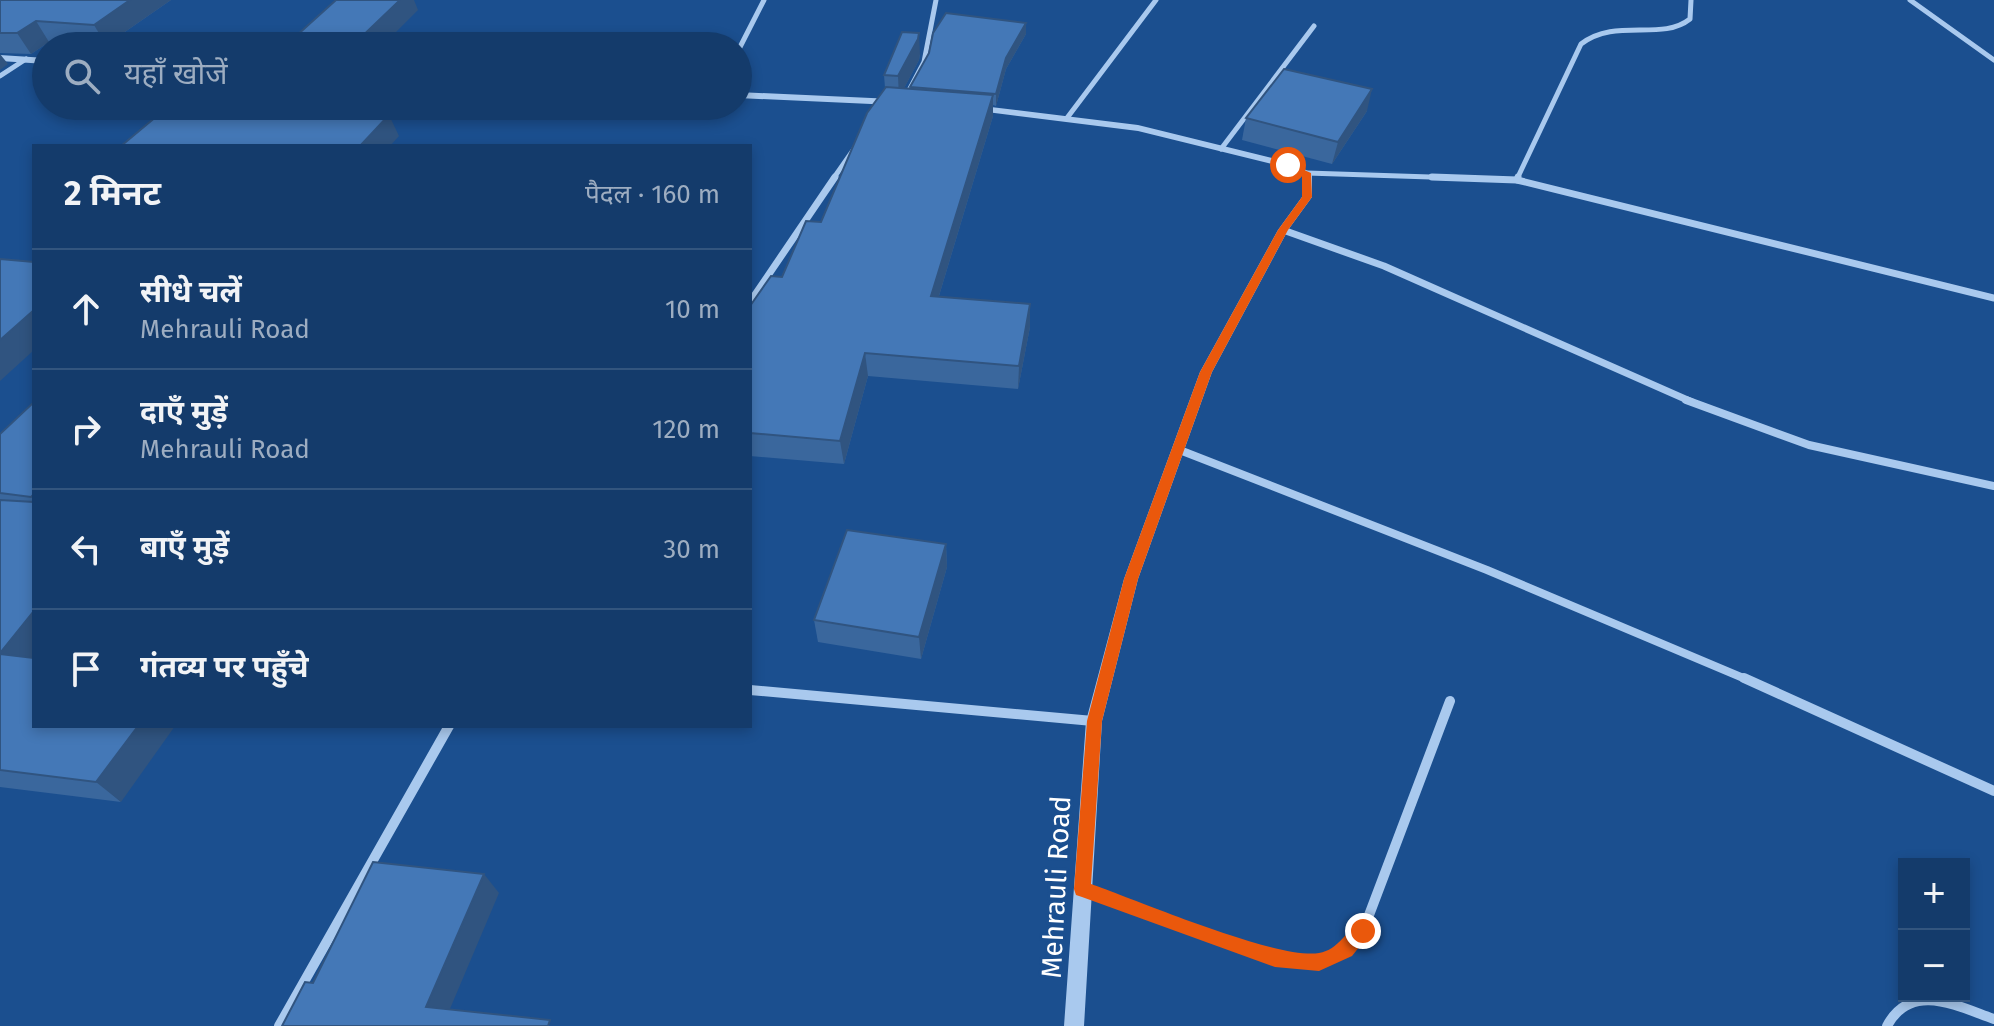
<!DOCTYPE html>
<html lang="hi">
<meta charset="utf-8">
<style>
body{margin:0;font-family:"Fira Sans","Noto Sans Devanagari",sans-serif;background:#214673;color:#f1f3f6}
.controls{position:absolute;right:24px;bottom:24px;display:grid;overflow:hidden;border-radius:0px;box-shadow:0 4px 12px #0003}
.controls button{width:72px;height:72px;display:grid;place-items:center;padding:0;border:0;border-bottom:2px solid #33557e;background:#143b6b;color:#f1f3f6;font:40px sans-serif}
.stop{position:absolute;width:24px;height:24px;margin:-18px;border:6px solid #ea580c;border-radius:50%;background:#fff}
.stop.end{background:#ea580c;border-color:#fff;box-shadow:0 2px 8px #0008}
.list{margin:0;padding:0;list-style:none}
h2{display:flex;justify-content:space-between;align-items:center;height:104px;margin:0;padding:0 32px;font-size:34px}
h2 small{font-size:26px;font-weight:400;color:#9dadc1}
.list li{display:grid;grid-template-columns:52px 1fr auto;gap:24px;align-items:center;box-sizing:border-box;height:120px;padding:0 32px;border-top:2px solid #33557e}
.list b{display:block;font-size:30px;white-space:nowrap}
.list p{margin:0;font-size:26px;white-space:nowrap;color:#9dadc1}
.list em{font-size:26px;font-style:normal;color:#9dadc1}
.icon{flex:none;width:44px;height:44px;fill:none;stroke:currentColor;stroke-width:2;stroke-linecap:round;stroke-linejoin:round}
.map{position:relative;flex:none;width:1994px;height:1026px;overflow:hidden}
.search{position:absolute;background:#143b6b;box-shadow:0 4px 12px #0003;left:32px;top:32px;width:720px;height:88px;display:flex;align-items:center;gap:20px;box-sizing:border-box;padding:0 28px;border-radius:44px;color:#9dadc1;font-size:30px}
.panel{position:absolute;background:#143b6b;box-shadow:0 4px 12px #0003;left:32px;top:144px;width:720px;height:584px;border-radius:0px}
.map>svg:first-child{display:block}
.lines{fill:none;stroke-linecap:round;stroke-linejoin:round}
.minor-far3{stroke:#a9c9ee;stroke-width:5}
.minor-far2{stroke:#a9c9ee;stroke-width:7}
.minor-far1{stroke:#a9c9ee;stroke-width:8}
.minor{stroke:#a9c9ee;stroke-width:10}
.tertiary{fill:#a9c9ee;fill-rule:evenodd}
.wall{fill:#3a679d}
.shaded-wall{fill:#305480}
.building{fill:#4478b7;stroke:#305480;stroke-width:2}
.route{fill:#ea580c}
.labels{text-anchor:middle;dominant-baseline:central;stroke-width:6;stroke-linejoin:round;paint-order:stroke}
.street-label{font-size:28px;fill:#fff;stroke:#1b4f8f}
</style>
<div class="map">
<svg width="1994" height="1026" viewBox="0 0 1994 1026">
<rect width="100%" height="100%" fill="#1b4f8f"/>
<g class="lines">
<!-- minor-far3 -->
<g class="minor-far3">
<path d="M 1910,0 L 1994,60"/>
<path d="M 738,51 L 764,0"/>
<path d="M 0,76 L 26,59"/>
<path d="M 905,98 L 924,62 L 936,0"/>
<path d="M 1067,118 L 1156,0"/>
<path d="M 1221,149 L 1314,26"/>
<path d="M 1307,173 L 1492,179"/>
<path d="M 833,179 L 854,149"/>
<path d="M 1517,179 L 1581,44 C 1616,17 1661,42 1690,19 L 1691,0"/>
</g>
<!-- minor-far2 -->
<g class="minor-far2">
<path d="M 1432,177 L 1517,180 L 1994,298"/>
<path d="M 1517,180 L 1518,177"/>
<path d="M 1283,230 L 1384,266 L 1692,402"/>
<path d="M 750,302 L 835,177"/>
</g>
<!-- minor-far1 -->
<g class="minor-far1">
<path d="M 1686,400 L 1809,445 L 1994,486"/>
<path d="M 1177,449 L 1487,570 L 1748,680"/>
</g>
<!-- minor -->
<g class="minor">
<path d="M 1744,678 L 1994,791"/>
<path d="M 750,690 L 1093,721"/>
<path d="M 1084,890 L 1275,958 L 1319,962 L 1346,950 L 1363,931 L 1450,701"/>
<path d="M 279,1026 L 449,726"/>
<path d="M 1887,1026 C 1911,981 1957,1006 1994,1019"/>
</g>
<!-- tertiary -->
<g class="tertiary">
<path d="M 0,55 L 46,58 L 46,64 L 0,61 Z"/>
<path d="M 738,92 L 893,99 L 898,102 L 893,105 L 738,98 Z"/>
<path d="M 974,105 L 1138,125 L 1292,163 L 1312,173 L 1312,197 L 1288,230 L 1212,372 L 1138,579 L 1102,721 L 1084,1026 L 1064,1026 L 1086,721 L 1124,579 L 1200,372 L 1278,230 L 1302,197 L 1302,175 L 1284,167 L 1138,131 L 971,110 L 971,106 Z"/>
</g>
</g>
<!-- wall -->
<g class="wall">
<path d="M 0,0 L 171,0 L 106,45 L 49,42 L 31,54 L 0,53 Z"/>
<path d="M 1026,23 L 1026,34 L 1006,69 L 996,106 L 993,105 L 993,116 L 939,296 L 1030,327 L 1018,389 L 868,376 L 844,464 L 750,456 L 750,306 L 782,277 L 821,222 L 885,88 L 884,75 L 920,54 L 919,60 L 904,88 L 910,88 L 929,53 Z"/>
<path d="M 1367,111 L 1332,164 L 1242,140 L 1246,118 Z"/>
<path d="M 34,402 L 34,726 L 121,802 L 0,787 L 0,434 Z"/>
<path d="M 946,544 L 947,567 L 921,659 L 818,642 L 814,620 Z"/>
</g>
<!-- shaded-wall -->
<g class="shaded-wall">
<path d="M 130,0 L 171,0 L 106,45 L 94,25 Z"/>
<path d="M 400,0 L 414,0 L 418,10 L 382,46 L 352,46 Z"/>
<path d="M 36,21 L 49,42 L 31,54 L 17,33 Z"/>
<path d="M 1026,23 L 1026,34 L 1006,69 L 996,106 L 996,94 L 1006,58 Z"/>
<path d="M 919,33 L 920,54 L 919,60 L 899,98 L 898,76 Z"/>
<path d="M 0,54 L 8,64 L 0,70 Z"/>
<path d="M 1372,89 L 1367,111 L 1332,164 L 1338,142 Z"/>
<path d="M 993,95 L 993,116 L 932,319 L 931,296 Z"/>
<path d="M 291,106 L 323,106 L 298,131 L 287,109 Z"/>
<path d="M 389,115 L 399,136 L 390,146 L 360,146 Z"/>
<path d="M 1030,304 L 1030,327 L 1018,389 L 1019,366 Z"/>
<path d="M 34,310 L 34,350 L 0,381 L 0,340 Z"/>
<path d="M 865,353 L 868,376 L 844,464 L 840,441 Z"/>
<path d="M 946,544 L 947,567 L 921,659 L 919,637 Z"/>
<path d="M 34,611 L 34,663 L 0,655 L 0,653 Z"/>
<path d="M 138,726 L 175,726 L 121,802 L 96,782 Z"/>
<path d="M 484,874 L 499,893 L 444,1023 L 426,1007 Z"/>
</g>
<!-- building -->
<g class="building">
<path d="M 0,0 L 130,0 L 94,25 L 36,21 L 17,33 L 0,33 Z"/>
<path d="M 336,0 L 400,0 L 352,46 L 285,46 Z"/>
<path d="M 946,13 L 1026,23 L 1006,58 L 996,94 L 910,87 L 929,53 L 933,33 Z"/>
<path d="M 902,32 L 919,33 L 918,39 L 898,76 L 884,75 Z"/>
<path d="M 1284,69 L 1372,89 L 1338,142 L 1246,118 Z"/>
<path d="M 886,87 L 993,95 L 931,296 L 1030,304 L 1019,366 L 865,353 L 840,441 L 750,433 L 750,306 L 771,276 L 782,277 L 806,221 L 821,222 L 867,113 Z"/>
<path d="M 169,106 L 291,106 L 287,109 L 389,115 L 360,146 L 121,146 Z"/>
<path d="M 0,259 L 34,262 L 34,310 L 0,340 Z"/>
<path d="M 34,402 L 34,494 L 31,497 L 0,493 L 0,434 Z"/>
<path d="M 0,500 L 34,502 L 34,611 L 0,653 Z"/>
<path d="M 847,530 L 946,544 L 919,637 L 814,620 Z"/>
<path d="M 0,654 L 34,658 L 34,726 L 138,726 L 96,782 L 0,770 Z"/>
<path d="M 373,862 L 484,874 L 426,1007 L 550,1020 L 548,1026 L 282,1026 L 305,982 L 313,983 Z"/>
</g>
<!-- route -->
<path class="route" d="M 1288,163 L 1311,173 L 1312,197 L 1288,230 L 1212,372 L 1138,579 L 1102,721 L 1091,884 C 1137,900 1277,960 1319,953 C 1339,950 1346,929 1363,922 L 1369,925 L 1372,931 L 1352,956 L 1319,971 L 1275,967 L 1082,897 L 1076,895 L 1074,889 L 1087,721 L 1124,579 L 1200,372 L 1278,230 L 1302,197 L 1302,174 L 1285,167 Z"/>
<g class="labels">
<!-- street labels -->
<g class="street-label">
<text transform="translate(1056 887) rotate(-87)">Mehrauli Road</text>
</g>
</g>
</svg>
<div class="controls">
<button>+</button>
<button>−</button>
</div>
<div class="stop" style="left:1288px;top:165px"></div>
<div class="stop end" style="left:1363px;top:931px"></div>
<div class="search"><svg class="icon" aria-label="search" viewBox="0 0 24 24"><circle cx="10" cy="10" r="6"/><path d="M15 15l6 6"/></svg>यहाँ खोजें</div>
<section class="panel">
<h2>2 मिनट<small>पैदल · 160 m</small></h2>
<ul class="list">
<li><svg class="icon" aria-label="ahead" viewBox="0 0 24 24"><path d="M12 20V5M6 11l6-6 6 6"/></svg><div><b>सीधे चलें</b><p>Mehrauli Road</p></div><em>10 m</em></li>
<li><svg class="icon" aria-label="right" viewBox="0 0 24 24"><path d="M7 20v-9h11M14 6l5 5-5 5"/></svg><div><b>दाएँ मुड़ें</b><p>Mehrauli Road</p></div><em>120 m</em></li>
<li><svg class="icon" aria-label="left" viewBox="0 0 24 24"><path d="M17 20v-9H6M10 6l-5 5 5 5"/></svg><div><b>बाएँ मुड़ें</b></div><em>30 m</em></li>
<li><svg class="icon" aria-label="arrive" viewBox="0 0 24 24"><path d="M6 21V4h12l-3 4 3 4H6"/></svg><div><b>गंतव्य पर पहुँचे</b></div></li>
</ul>
</section>
</div>
